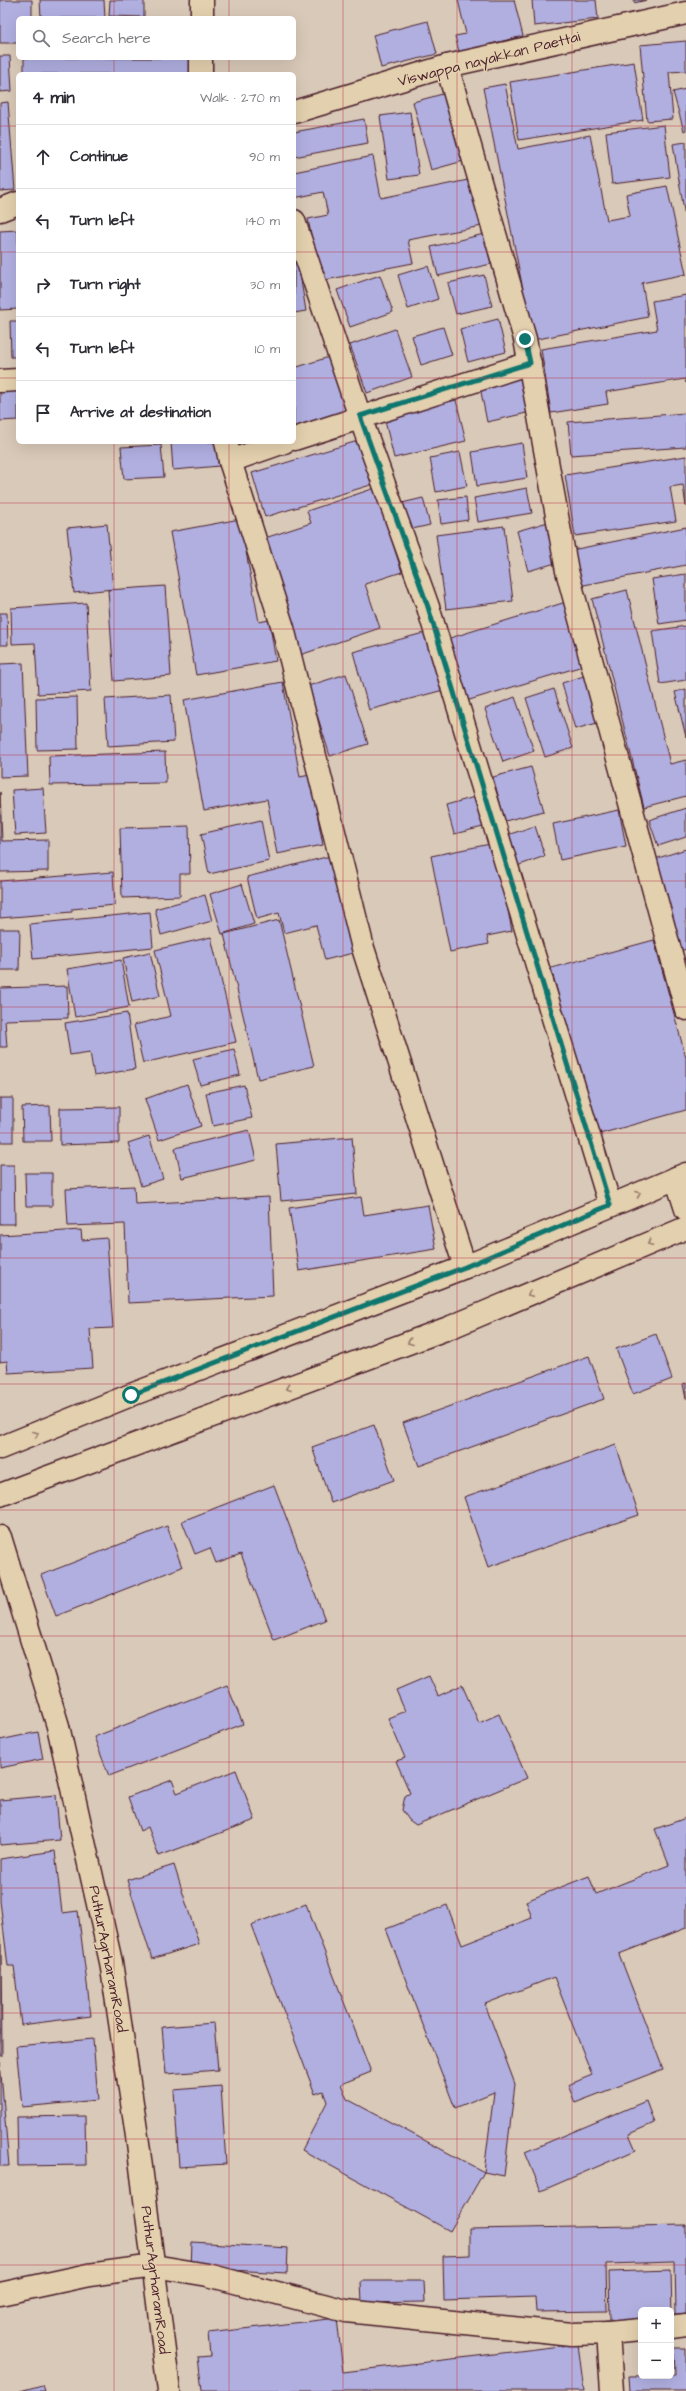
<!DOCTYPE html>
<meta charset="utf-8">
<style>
body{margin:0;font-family:"Architects Daughter",sans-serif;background:#f2f2f3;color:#2b2b33}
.controls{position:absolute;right:12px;bottom:12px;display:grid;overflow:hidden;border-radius:6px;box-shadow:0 4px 16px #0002}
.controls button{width:36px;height:36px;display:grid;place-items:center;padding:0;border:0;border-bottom:1px solid #e1e1e2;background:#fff;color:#2b2b33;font:20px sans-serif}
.stop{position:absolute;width:12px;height:12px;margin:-9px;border:3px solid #0f766e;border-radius:50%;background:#fff}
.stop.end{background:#0f766e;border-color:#fff;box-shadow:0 1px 4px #0008}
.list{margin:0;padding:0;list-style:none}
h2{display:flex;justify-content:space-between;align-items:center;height:52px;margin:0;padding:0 16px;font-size:17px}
h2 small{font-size:13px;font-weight:400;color:#7c7c81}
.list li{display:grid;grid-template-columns:26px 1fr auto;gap:12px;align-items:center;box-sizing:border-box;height:64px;padding:0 16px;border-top:1px solid #e1e1e2}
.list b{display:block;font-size:15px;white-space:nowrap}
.list em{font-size:13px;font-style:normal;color:#7c7c81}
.icon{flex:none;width:22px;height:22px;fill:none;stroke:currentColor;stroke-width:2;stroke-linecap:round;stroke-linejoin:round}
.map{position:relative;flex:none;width:686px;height:2391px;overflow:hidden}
.search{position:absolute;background:#fff;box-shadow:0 4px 16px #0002;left:16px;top:16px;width:280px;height:44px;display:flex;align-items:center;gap:10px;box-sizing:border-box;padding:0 14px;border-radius:6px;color:#7c7c81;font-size:15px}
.panel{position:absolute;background:#fff;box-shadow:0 4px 16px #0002;left:16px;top:72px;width:280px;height:372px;border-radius:6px}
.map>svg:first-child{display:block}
.building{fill:#b0afe0;stroke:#4a1f2b}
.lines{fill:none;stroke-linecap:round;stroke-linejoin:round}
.minor-casing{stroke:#4a1f2b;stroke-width:25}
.secondary-casing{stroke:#4a1f2b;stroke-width:25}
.minor{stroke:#e3d0ae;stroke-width:22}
.secondary{stroke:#e3d0ae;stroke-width:22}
.oneway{stroke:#96786c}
.route{stroke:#0f766e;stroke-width:5}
.grid{fill:none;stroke:#bd4354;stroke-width:1;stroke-opacity:0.55}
.labels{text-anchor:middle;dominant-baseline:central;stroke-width:3;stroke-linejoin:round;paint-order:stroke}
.street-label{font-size:15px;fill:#4a1f2b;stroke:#e3d0ae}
</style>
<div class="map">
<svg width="686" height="2391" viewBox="0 0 686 2391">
<rect width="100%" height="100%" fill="#d9c9b8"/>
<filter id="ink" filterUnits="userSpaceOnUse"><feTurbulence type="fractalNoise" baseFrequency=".025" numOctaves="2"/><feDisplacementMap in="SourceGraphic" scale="8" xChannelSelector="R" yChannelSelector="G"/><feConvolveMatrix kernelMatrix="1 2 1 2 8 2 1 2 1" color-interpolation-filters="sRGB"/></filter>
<g filter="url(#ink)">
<!-- building -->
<g class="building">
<path d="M 0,0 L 32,0 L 32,18 L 18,18 L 18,43 L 0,43 Z"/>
<path d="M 40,0 L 104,0 L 105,18 L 41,18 Z"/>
<path d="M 110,0 L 144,0 L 144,17 L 109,16 Z"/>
<path d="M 458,0 L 514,0 L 523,36 L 459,52 L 455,36 L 466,34 Z"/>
<path d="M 532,0 L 596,0 L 598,19 L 534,26 Z"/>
<path d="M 634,0 L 647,0 L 634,3 Z"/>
<path d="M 428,21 L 437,54 L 381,68 L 373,35 Z"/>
<path d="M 686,41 L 686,71 L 669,72 L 673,119 L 647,121 L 640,45 Z"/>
<path d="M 0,56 L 10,56 L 12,91 L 0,92 Z"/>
<rect x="24" y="58" width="167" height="16"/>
<path d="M 634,62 L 643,120 L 519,140 L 510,82 Z"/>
<path d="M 505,84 L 518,149 L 590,135 L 607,220 L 630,216 L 626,194 L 667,186 L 686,274 L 642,283 L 648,317 L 533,340 L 483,88 Z"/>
<path d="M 686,89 L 686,130 L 684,131 L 673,92 Z"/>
<path d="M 450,92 L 467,160 L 431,170 L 413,102 Z"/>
<path d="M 8,102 L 15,190 L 0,191 L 0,103 Z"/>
<path d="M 410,112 L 419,175 L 389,179 L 380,116 Z"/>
<path d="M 364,119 L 368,143 L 294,157 L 294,132 Z"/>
<path d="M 664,125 L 670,177 L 612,184 L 606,132 Z"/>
<path d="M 686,142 L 686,223 L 673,144 Z"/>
<path d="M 373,156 L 381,198 L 473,179 L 482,226 L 408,240 L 413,263 L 320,281 L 308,219 L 328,215 L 323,192 L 294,198 L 294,172 Z"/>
<path d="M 18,230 L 18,309 L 0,310 L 0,231 Z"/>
<path d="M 484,234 L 491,264 L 438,276 L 431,247 Z"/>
<path d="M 294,250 L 296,250 L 306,311 L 294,313 Z"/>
<path d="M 428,266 L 438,299 L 408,309 L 398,275 Z"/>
<path d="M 380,275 L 393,312 L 350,327 L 337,290 Z"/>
<path d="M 484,275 L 492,306 L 456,314 L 448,283 Z"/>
<path d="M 686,295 L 686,383 L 685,379 L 606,392 L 608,404 L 551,413 L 541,349 L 657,330 L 652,301 Z"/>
<path d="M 498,319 L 506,352 L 468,362 L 460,329 Z"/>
<path d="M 10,321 L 18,321 L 18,357 L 11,357 Z"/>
<path d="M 443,327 L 452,355 L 421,365 L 412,336 Z"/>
<path d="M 395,329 L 412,377 L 367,393 L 350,345 Z"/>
<path d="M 329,357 L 347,413 L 294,430 L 294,368 Z"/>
<path d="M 523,377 L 531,412 L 487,422 L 480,387 Z"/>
<path d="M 18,389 L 18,420 L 0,421 L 0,390 Z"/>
<path d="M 456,400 L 466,441 L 394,458 L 384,417 Z"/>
<path d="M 686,413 L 686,447 L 571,455 L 568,422 Z"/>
<path d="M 361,440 L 374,484 L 265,517 L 252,473 Z"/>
<path d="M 171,442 L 218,442 L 220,466 L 173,470 Z"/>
<path d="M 235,442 L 265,442 L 238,451 Z"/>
<path d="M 522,443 L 527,478 L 477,486 L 472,452 Z"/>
<path d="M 161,445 L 164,477 L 124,479 L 121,447 Z"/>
<path d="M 460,452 L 467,486 L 436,492 L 430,458 Z"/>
<path d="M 686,456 L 686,507 L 683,485 L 670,487 L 676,521 L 575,536 L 565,475 Z"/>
<path d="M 375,488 L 402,572 L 365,584 L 380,628 L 300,655 L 262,539 L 311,523 L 307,511 Z"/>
<path d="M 527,488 L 532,513 L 478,522 L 474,498 Z"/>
<path d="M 466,497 L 468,520 L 441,524 L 438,500 Z"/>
<path d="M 423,498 L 430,525 L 408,530 L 402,503 Z"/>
<path d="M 240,519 L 259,622 L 269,620 L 276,661 L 196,675 L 170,532 Z"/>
<path d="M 548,522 L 559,562 L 528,571 L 517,531 Z"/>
<path d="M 107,524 L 113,589 L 74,593 L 67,528 Z"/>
<path d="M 504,526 L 513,601 L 446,609 L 436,535 Z"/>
<path d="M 686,527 L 686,565 L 579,586 L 572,550 Z"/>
<path d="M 686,574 L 686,620 L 659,624 L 652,579 Z"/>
<path d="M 165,586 L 171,676 L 114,681 L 108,590 Z"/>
<path d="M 627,590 L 670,764 L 686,760 L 686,796 L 644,807 L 592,599 Z"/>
<path d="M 566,602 L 586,665 L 466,701 L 447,639 Z"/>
<path d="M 86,603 L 91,691 L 38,694 L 35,643 L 12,644 L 11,608 Z"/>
<path d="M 0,613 L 7,613 L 8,645 L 0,645 Z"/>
<path d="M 686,626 L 686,680 L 660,684 L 652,631 Z"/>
<path d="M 431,631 L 447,689 L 369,710 L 353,652 Z"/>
<path d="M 23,663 L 28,776 L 0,777 L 0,664 Z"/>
<path d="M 346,674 L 368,744 L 330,756 L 308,686 Z"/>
<path d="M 587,675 L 601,722 L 575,729 L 562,683 Z"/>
<path d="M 283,682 L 300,777 L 310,775 L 323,845 L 277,854 L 267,799 L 204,811 L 184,700 Z"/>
<path d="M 554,689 L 573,748 L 545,757 L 526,698 Z"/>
<path d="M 686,689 L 686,737 L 675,692 Z"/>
<path d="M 171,695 L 174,742 L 108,746 L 105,699 Z"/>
<path d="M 77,697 L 78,749 L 37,750 L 36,698 Z"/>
<path d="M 515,697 L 534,751 L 503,762 L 485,709 Z"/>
<path d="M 165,752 L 166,783 L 50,785 L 49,756 Z"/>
<path d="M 531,767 L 544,811 L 505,821 L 493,777 Z"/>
<path d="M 43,788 L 46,833 L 15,835 L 12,790 Z"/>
<path d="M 0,792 L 2,841 L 48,840 L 48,871 L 0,872 Z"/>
<path d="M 475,797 L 483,827 L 454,834 L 446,805 Z"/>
<path d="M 686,808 L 686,837 L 658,846 L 649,820 Z"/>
<path d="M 619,810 L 626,846 L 560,860 L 553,824 Z"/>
<path d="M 261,820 L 269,861 L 209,874 L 201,834 Z"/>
<path d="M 189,826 L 190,874 L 180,874 L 180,896 L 122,898 L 120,828 Z"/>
<path d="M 535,826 L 545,856 L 517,866 L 507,835 Z"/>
<path d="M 495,843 L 512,931 L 487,936 L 489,944 L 450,952 L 431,856 Z"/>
<path d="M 686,849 L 686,949 L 681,951 L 652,860 Z"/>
<path d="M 330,856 L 353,953 L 325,960 L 316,925 L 284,933 L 279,913 L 257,919 L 247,877 Z"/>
<path d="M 113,872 L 115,905 L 72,909 L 72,912 L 0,918 L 0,881 Z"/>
<path d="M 242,884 L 254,924 L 222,934 L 210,894 Z"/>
<path d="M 205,895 L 212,921 L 161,935 L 155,909 Z"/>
<path d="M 150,912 L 153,947 L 33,959 L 30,924 Z"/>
<path d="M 279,920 L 314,1066 L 258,1079 L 224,934 Z"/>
<path d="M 0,929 L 20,929 L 19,970 L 0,970 Z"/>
<path d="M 211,937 L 236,1042 L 143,1063 L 134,1025 L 171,1016 L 155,950 Z"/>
<path d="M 654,940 L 686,1058 L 686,1110 L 596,1135 L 551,968 Z"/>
<path d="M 150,952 L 160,996 L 132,1002 L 123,958 Z"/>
<path d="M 121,960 L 129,1007 L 75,1017 L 67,969 Z"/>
<path d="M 67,986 L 68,1018 L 5,1020 L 7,1047 L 0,1047 L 0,988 Z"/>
<path d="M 127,1013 L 135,1069 L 94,1076 L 90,1052 L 70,1055 L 65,1023 Z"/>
<path d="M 234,1049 L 240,1075 L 200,1085 L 193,1059 Z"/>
<path d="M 187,1084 L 201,1126 L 159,1140 L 145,1099 Z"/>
<path d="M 244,1085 L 252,1118 L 213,1126 L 206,1093 Z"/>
<rect x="0" y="1098" width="13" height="44"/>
<path d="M 50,1106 L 51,1141 L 23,1141 L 22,1107 Z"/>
<path d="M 119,1107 L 119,1143 L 60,1145 L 60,1108 Z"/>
<path d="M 249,1130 L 256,1160 L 182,1178 L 175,1148 Z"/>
<path d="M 149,1136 L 163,1179 L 141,1186 L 128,1143 Z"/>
<path d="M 352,1137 L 357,1194 L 281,1201 L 276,1144 Z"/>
<path d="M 0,1165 L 14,1165 L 15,1224 L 0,1224 Z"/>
<path d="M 25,1173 L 52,1173 L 52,1206 L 26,1206 Z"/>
<path d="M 134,1186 L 135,1204 L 269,1197 L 273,1296 L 128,1303 L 125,1224 L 68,1226 L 66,1189 Z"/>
<path d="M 361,1197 L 364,1215 L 428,1205 L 436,1249 L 299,1271 L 289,1208 Z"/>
<path d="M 81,1230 L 82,1240 L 107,1238 L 113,1328 L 90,1329 L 93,1368 L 8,1373 L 7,1361 L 0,1362 L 0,1235 Z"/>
<path d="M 656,1334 L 672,1379 L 633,1394 L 616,1349 Z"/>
<path d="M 589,1356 L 604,1399 L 419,1466 L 403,1423 Z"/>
<path d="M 686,1383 L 686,1399 L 683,1384 Z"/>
<path d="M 374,1425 L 394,1480 L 331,1503 L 312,1447 Z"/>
<path d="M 616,1445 L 639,1515 L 488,1567 L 464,1497 Z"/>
<path d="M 274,1485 L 325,1620 L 274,1640 L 241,1554 L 216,1563 L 210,1548 L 195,1554 L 182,1521 Z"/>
<path d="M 167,1526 L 182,1567 L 56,1616 L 41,1575 Z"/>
<path d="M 429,1676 L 438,1696 L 462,1685 L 479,1723 L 499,1714 L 527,1778 L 416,1825 L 409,1820 L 402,1810 L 405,1796 L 410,1793 L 396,1761 L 405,1758 L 388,1718 L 405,1711 L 396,1690 Z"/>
<path d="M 227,1685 L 243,1724 L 109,1776 L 94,1737 Z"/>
<path d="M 38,1732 L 43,1759 L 0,1768 L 0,1740 Z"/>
<path d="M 236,1770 L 255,1820 L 159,1856 L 148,1827 L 140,1831 L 128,1797 L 172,1780 L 177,1793 Z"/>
<path d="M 56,1795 L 60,1840 L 0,1845 L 0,1800 Z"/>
<path d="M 686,1818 L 686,1928 L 619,1954 L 663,2069 L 575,2103 L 568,2085 L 592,2075 L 554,1977 L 485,2004 L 515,2084 L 504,2176 L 484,2172 L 494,2092 L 455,2108 L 386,1929 L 447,1905 L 462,1945 L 532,1918 L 526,1901 L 589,1876 L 596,1894 L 669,1865 L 655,1829 Z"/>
<path d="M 55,1851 L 62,1913 L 78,1911 L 91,2016 L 21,2025 L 14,1966 L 8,1966 L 0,1901 L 0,1859 Z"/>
<path d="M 174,1865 L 199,1944 L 152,1959 L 127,1880 Z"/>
<path d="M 306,1904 L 371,2072 L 341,2084 L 347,2099 L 484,2172 L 450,2231 L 302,2150 L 327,2102 L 323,2091 L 315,2094 L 251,1925 Z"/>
<path d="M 0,1939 L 1,1939 L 2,2056 L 0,2056 Z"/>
<path d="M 214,2023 L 218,2070 L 166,2074 L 162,2027 Z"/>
<path d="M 93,2039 L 98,2100 L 22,2107 L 16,2046 Z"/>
<path d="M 0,2062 L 9,2166 L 0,2166 Z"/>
<path d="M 221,2086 L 226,2164 L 179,2167 L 174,2090 Z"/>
<path d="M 646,2101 L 654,2123 L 629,2134 L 636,2150 L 541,2191 L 525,2152 Z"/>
<path d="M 85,2116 L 86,2165 L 18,2166 L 17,2117 Z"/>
<path d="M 686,2225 L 686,2314 L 676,2314 L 675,2262 L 606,2264 L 607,2311 L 536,2312 L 535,2297 L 444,2300 L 443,2256 L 470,2255 L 470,2229 Z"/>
<path d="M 192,2242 L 288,2248 L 287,2273 L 191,2268 Z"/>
<path d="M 671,2270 L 672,2319 L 671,2310 L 641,2310 L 641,2320 L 610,2321 L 609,2272 Z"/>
<path d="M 361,2281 L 424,2281 L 425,2302 L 362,2303 Z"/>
<path d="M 337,2318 L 343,2372 L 578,2344 L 584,2391 L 202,2391 L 198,2357 L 210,2356 L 208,2333 Z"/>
<path d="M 674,2348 L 686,2348 L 686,2391 L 630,2391 L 629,2376 L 675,2375 Z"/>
<path d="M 42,2385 L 44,2391 L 20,2391 Z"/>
</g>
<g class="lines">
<!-- minor casing -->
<g class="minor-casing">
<g id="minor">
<path d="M 202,18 L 202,0"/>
<path d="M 447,66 L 525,339 L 567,571 L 686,1009"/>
<path d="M 201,74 L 201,58"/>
<path d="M 294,112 L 447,66 L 686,13"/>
<path d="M 0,210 L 18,203"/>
<path d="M 294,221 L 360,417 L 428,607 L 610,1205"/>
<path d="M 0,381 L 18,380"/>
<path d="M 294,439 L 530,363"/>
<path d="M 226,442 L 230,461 L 283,628 L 363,948 L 465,1267"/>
<path d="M 230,461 L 284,442"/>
<path d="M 0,1537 L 58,1726 L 111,1962 L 138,2143 L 169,2391"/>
<path d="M 0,2294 L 89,2275 L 154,2266 L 208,2275 L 346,2311 L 572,2334 L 608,2333 L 612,2391"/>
<path d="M 671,2327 L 686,2325"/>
<path d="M 608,2333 L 641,2330"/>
</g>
</g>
<!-- secondary casing -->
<g class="secondary-casing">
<g id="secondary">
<path d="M 676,1178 L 686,1209"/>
<path d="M 0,1448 L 131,1395 L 465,1267 L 686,1174"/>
<path d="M 0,1495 L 451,1327 L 686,1228"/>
</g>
</g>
<!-- minor -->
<use href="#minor" class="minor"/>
<!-- secondary -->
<use href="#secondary" class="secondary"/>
</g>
<!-- one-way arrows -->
<defs><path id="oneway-chevron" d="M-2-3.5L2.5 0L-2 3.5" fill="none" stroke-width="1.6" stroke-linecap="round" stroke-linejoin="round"/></defs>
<g class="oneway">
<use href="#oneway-chevron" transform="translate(638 1194) rotate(-22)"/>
<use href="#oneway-chevron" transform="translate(650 1243) rotate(157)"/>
<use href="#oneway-chevron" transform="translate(530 1294) rotate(157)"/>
<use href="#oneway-chevron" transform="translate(410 1342) rotate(159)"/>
<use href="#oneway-chevron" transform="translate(288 1388) rotate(160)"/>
<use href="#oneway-chevron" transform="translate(36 1434) rotate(-22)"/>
</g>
</g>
<g class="lines" filter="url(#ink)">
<!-- route -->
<path class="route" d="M 131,1395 L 465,1267 L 610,1205 L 428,607 L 360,416 L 530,363 L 525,339"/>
</g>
<!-- grid -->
<path class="grid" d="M 114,0 L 114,18M 229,0 L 229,18M 343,0 L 343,2391M 457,0 L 457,2391M 572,0 L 572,2391M 114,58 L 114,74M 229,58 L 229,74M 0,126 L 18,126M 294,126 L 686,126M 0,252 L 18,252M 294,252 L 686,252M 0,378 L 18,378M 294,378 L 686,378M 114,442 L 114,2391M 229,442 L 229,2391M 0,503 L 686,503M 0,629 L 686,629M 0,755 L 686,755M 0,881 L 686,881M 0,1007 L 686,1007M 0,1133 L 686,1133M 0,1258 L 686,1258M 0,1384 L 686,1384M 0,1510 L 686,1510M 0,1636 L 686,1636M 0,1762 L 686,1762M 0,1888 L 686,1888M 0,2013 L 686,2013M 0,2139 L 686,2139M 0,2265 L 686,2265"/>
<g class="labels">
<!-- street labels -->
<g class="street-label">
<text transform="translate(489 59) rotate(-14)">Viswappa nayakkan Paettai</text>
<text transform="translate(108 1959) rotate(79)">PuthurAgrharamRoad</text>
<text transform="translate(155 2280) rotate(83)">PuthurAgrharamRoad</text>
</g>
</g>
</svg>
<div class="controls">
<button>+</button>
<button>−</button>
</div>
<div class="stop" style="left:131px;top:1395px"></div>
<div class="stop end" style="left:525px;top:339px"></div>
<div class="search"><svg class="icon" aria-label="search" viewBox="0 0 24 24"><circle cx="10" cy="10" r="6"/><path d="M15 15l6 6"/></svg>Search here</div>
<section class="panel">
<h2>4 min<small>Walk · 270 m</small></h2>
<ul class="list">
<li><svg class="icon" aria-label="ahead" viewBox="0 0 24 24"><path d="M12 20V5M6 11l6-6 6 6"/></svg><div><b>Continue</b></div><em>90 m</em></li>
<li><svg class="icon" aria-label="left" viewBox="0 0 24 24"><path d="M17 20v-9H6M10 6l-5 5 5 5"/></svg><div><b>Turn left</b></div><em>140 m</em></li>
<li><svg class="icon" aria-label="right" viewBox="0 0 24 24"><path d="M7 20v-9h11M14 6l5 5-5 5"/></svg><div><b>Turn right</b></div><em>30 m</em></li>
<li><svg class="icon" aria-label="left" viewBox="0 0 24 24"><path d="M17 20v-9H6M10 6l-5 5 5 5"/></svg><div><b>Turn left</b></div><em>10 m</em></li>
<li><svg class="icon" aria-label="arrive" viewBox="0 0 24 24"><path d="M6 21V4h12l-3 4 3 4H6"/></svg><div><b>Arrive at destination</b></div></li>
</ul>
</section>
</div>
